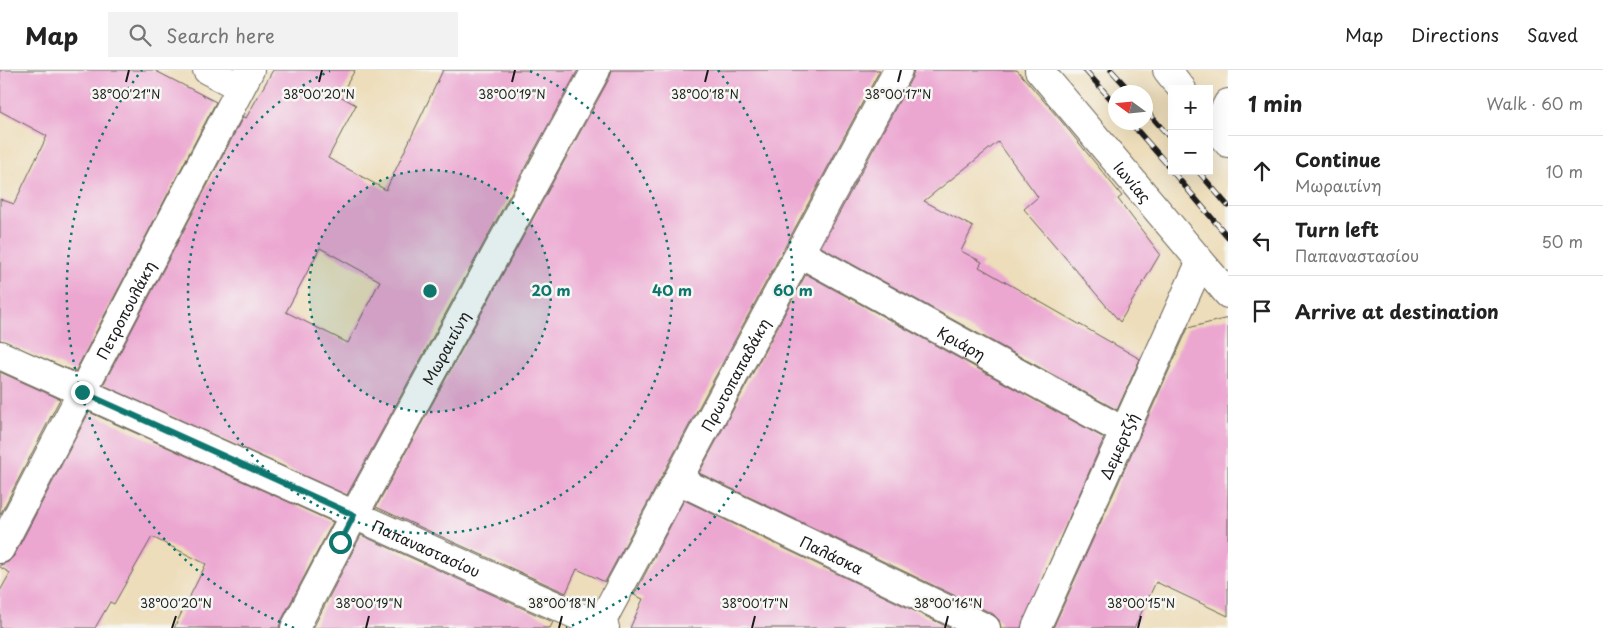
<!DOCTYPE html>
<meta charset="utf-8">
<style>
body{margin:0;font-family:"Playpen Sans",sans-serif;background:#f2f2f2;color:#222}
.controls{position:absolute;right:15px;top:15px;display:grid;overflow:hidden;border-radius:0px;box-shadow:0 5px 20px #0002}
.controls button{width:45px;height:45px;display:grid;place-items:center;padding:0;border:0;border-bottom:1px solid #e0e0e0;background:#fff;color:#222;font:25px sans-serif}
.compass{position:absolute;left:1108px;top:15px;width:45px;height:45px;border-radius:50%;background:#fff;box-shadow:0 5px 20px #0002;rotate:285deg}
.stop{position:absolute;width:15px;height:15px;margin:-11px;border:4px solid #0f766e;border-radius:50%;background:#fff}
.stop.end{background:#0f766e;border-color:#fff;box-shadow:0 1px 5px #0008}
.list{margin:0;padding:0;list-style:none}
h2{display:flex;justify-content:space-between;align-items:center;height:65px;margin:0;padding:0 20px;font-size:21px}
h2 small{font-size:16px;font-weight:400;color:#767676}
.list li{display:grid;grid-template-columns:32px 1fr auto;gap:15px;align-items:center;box-sizing:border-box;height:70px;padding:0 20px;border-top:1px solid #e0e0e0}
.list b{display:block;font-size:19px;white-space:nowrap}
.list p{margin:0;font-size:16px;white-space:nowrap;color:#767676}
.list em{font-size:16px;font-style:normal;color:#767676}
.icon{flex:none;width:28px;height:28px;fill:none;stroke:currentColor;stroke-width:2;stroke-linecap:round;stroke-linejoin:round}
.map{position:relative;flex:none;width:1228px;height:558px;overflow:hidden}
header{display:flex;align-items:center;gap:30px;box-sizing:border-box;height:70px;padding:0 25px;background:#fff;border-bottom:1px solid #e0e0e0}
header strong{font-size:24px}
nav{display:flex;gap:28px;margin-inline-start:auto;font-size:18px}
.search{width:350px;height:45px;background:#f2f2f2;display:flex;align-items:center;gap:12px;box-sizing:border-box;padding:0 18px;border-radius:0px;color:#767676;font-size:19px}
main{display:flex}
aside{flex:1;background:#fff}
.map>svg:first-child{display:block}
.building{fill:#eca7d1;fill-rule:evenodd}
.lines{fill:none;stroke-linecap:round;stroke-linejoin:round}
.street-casing{stroke:#656053;stroke-width:30}
.street{stroke:#fff;stroke-width:28}
.rail-casing{stroke:#1c1c1c;stroke-width:5.5}
.rail{stroke:#f6f6f2;stroke-width:4;stroke-dasharray:11;stroke-linecap:butt}
.route{stroke:#0f766e;stroke-width:6}
.ticks{fill:none;stroke:#1c1c1c;stroke-width:2}
.ring{fill:none;stroke:#0f766e;stroke-width:2.5;stroke-dasharray:2.5 5}
.labels{text-anchor:middle;dominant-baseline:central;stroke-width:5;stroke-linejoin:round;paint-order:stroke}
.street-label{font-size:15px;fill:#1c1c1c;stroke:#f6f6f2}
.ticks-label{font-size:12px;text-anchor:middle;fill:#1c1c1c;stroke:#f6f6f2;stroke-width:5;stroke-linejoin:round;paint-order:stroke}
.centre{fill:#0f766e;stroke:#f6f6f2;stroke-width:2.5}
.ring-label{font-size:15px;text-anchor:middle;font-weight:bold;fill:#0f766e;stroke:#f6f6f2;stroke-width:5;stroke-linejoin:round;paint-order:stroke}
</style>
<header>
<strong>Map</strong>
<div class="search"><svg class="icon" aria-label="search" viewBox="0 0 24 24"><circle cx="10" cy="10" r="6"/><path d="M15 15l6 6"/></svg>Search here</div>
<nav><a>Map</a><a>Directions</a><a>Saved</a></nav>
</header>
<main>
<div class="map">
<svg width="1228" height="558" viewBox="0 0 1228 558">
<rect width="100%" height="100%" fill="#f6f6f2"/>
<filter id="ink" filterUnits="userSpaceOnUse"><feTurbulence type="fractalNoise" baseFrequency=".02" numOctaves="2"/><feDisplacementMap in="SourceGraphic" scale="10" xChannelSelector="R" yChannelSelector="G"/><feConvolveMatrix kernelMatrix="1 2 1 2 8 2 1 2 1" color-interpolation-filters="sRGB"/></filter>
<filter id="wash" filterUnits="userSpaceOnUse"><feTurbulence type="fractalNoise" baseFrequency=".0096" numOctaves="4" result="noise"/><feDisplacementMap in="SourceGraphic" scale="20" xChannelSelector="R" yChannelSelector="G"/><feGaussianBlur stdDeviation="1.12" result="paint"/><feColorMatrix in="noise" values="0 0 0 0 0 0 0 0 0 0 0 0 0 0 0 0 0 1.4 0 .05"/><feComposite in="paint" operator="in"/></filter>
<g filter="url(#wash)">
<rect width="100%" height="100%" fill="#edddba"/>
<g id="blocks">
<!-- building -->
<g class="building">
<path d="M 0,0 L 154,0 L 216,32 L 75,302 L 0,270 L 0,129 L 14,134 L 47,66 L 0,41 Z"/>
<path d="M 273,0 L 355,0 L 340,26 L 356,35 L 328,88 L 386,120 L 443,0 L 578,0 L 347,425 L 103,315 L 243,47 L 246,48 ZM 320,178 L 380,211 L 348,273 L 286,242 Z"/>
<path d="M 612,0 L 880,0 L 605,512 L 577,499 L 566,523 L 376,437 L 610,7 Z"/>
<path d="M 914,0 L 1017,0 L 1062,52 L 1122,126 L 1118,129 L 1160,184 L 1120,252 L 1024,139 L 1038,127 L 998,72 L 924,131 L 973,157 L 961,181 L 982,192 L 979,197 L 1140,289 L 1117,340 L 821,177 L 912,7 Z"/>
<path d="M 806,204 L 1104,368 L 1021,558 L 1001,558 L 999,550 L 993,544 L 699,403 Z"/>
<path d="M 1228,248 L 1228,546 L 1156,512 L 1134,558 L 1053,558 L 1188,258 Z"/>
<path d="M 0,302 L 60,329 L 0,445 Z"/>
<path d="M 89,342 L 333,452 L 281,551 L 279,558 L 174,558 L 206,494 L 152,467 L 114,534 L 110,532 L 95,558 L 0,558 L 0,521 L 10,503 L 0,497 L 0,495 L 8,492 L 14,486 Z"/>
<path d="M 684,430 L 950,558 L 630,558 L 643,529 L 634,525 Z"/>
<path d="M 361,465 L 553,552 L 550,558 L 313,558 Z"/>
</g>
</g>
</g>
<g filter="url(#ink)">
<use href="#blocks" fill-opacity="0" stroke="#656053" stroke-width="1"/>
<g class="lines">
<!-- street casing -->
<g class="street-casing">
<g id="street">
<path d="M 207,0 L 240,17"/>
<path id="s1" d="M 1039,0 L 1228,224"/>
<path d="M 1167,0 L 1182,19"/>
<path d="M 1209,51 L 1228,73"/>
<path d="M 1215,58 L 1228,33"/>
<path id="s2" d="M 800,183 L 1125,362"/>
<path id="s3" d="M 0,285 L 605,558"/>
<path id="s4" d="M 678,410 L 986,558"/>
<path id="s5" d="M 0,479 L 250,0"/>
<path id="s6" d="M 295,558 L 354,445 L 596,0"/>
<path id="s7" d="M 598,558 L 898,0"/>
<path id="s8" d="M 1036,558 L 1200,193"/>
</g>
</g>
<!-- street -->
<use href="#street" class="street"/>
<!-- rail casing -->
<g class="rail-casing">
<g id="rail">
<path d="M 1085,0 L 1116,35"/>
<path d="M 1111,0 L 1131,22"/>
<path d="M 1146,40 L 1172,70"/>
<path d="M 1130,52 L 1172,100"/>
<path d="M 1172,101 L 1228,167"/>
<path d="M 1198,101 L 1228,136"/>
</g>
</g>
<!-- rail -->
<use href="#rail" class="rail"/>
</g>
</g>
<g class="lines" filter="url(#ink)">
<!-- route -->
<path class="route" d="M 82,322 L 354,445 L 340,472"/>
</g>
<!-- ticks -->
<path class="ticks" d="M 126,12 L 129,0M 319,12 L 322,0M 512,12 L 515,0M 705,12 L 708,0M 898,12 L 901,0M 172,558 L 176,546M 366,558 L 369,546M 559,558 L 562,546M 752,558 L 755,546M 945,558 L 948,546M 1138,558 L 1141,546"/>
<!-- distance rings -->
<circle cx="430" cy="221" r="121" fill="#0f766e" fill-opacity=".12"/>
<g class="ring">
<circle cx="430" cy="221" r="121"/>
<path d="M530 1A242 242 0 1 1 330 1"/>
<path d="M294 558A363 363 0 0 1 142 0M718 0A363 363 0 0 1 566 558"/>
</g>
<g class="labels">
<!-- street labels -->
<g class="street-label">
<text stroke="none"><textPath href="#s1" startOffset="146">Ιωνίας</textPath></text>
<text stroke="none"><textPath href="#s5" startOffset="270">Πετροπουλάκη</textPath></text>
<text stroke="none"><textPath href="#s2" startOffset="185">Κριάρη</textPath></text>
<text stroke="none"><textPath href="#s6" startOffset="318">Μωραιτίνη</textPath></text>
<text stroke="none"><textPath href="#s7" startOffset="288">Πρωτοπαπαδάκη</textPath></text>
<text stroke="none"><textPath href="#s8" startOffset="200">Δεμερτζή</textPath></text>
<text stroke="none"><textPath href="#s3" startOffset="468">Παπαναστασίου</textPath></text>
<text stroke="none"><textPath href="#s4" startOffset="171">Παλάσκα</textPath></text>
</g>
</g>
<g class="ticks-label">
<text x="126" y="29">38°00'21"N</text>
<text x="319" y="29">38°00'20"N</text>
<text x="512" y="29">38°00'19"N</text>
<text x="705" y="29">38°00'18"N</text>
<text x="898" y="29">38°00'17"N</text>
<text x="176" y="538">38°00'20"N</text>
<text x="369" y="538">38°00'19"N</text>
<text x="562" y="538">38°00'18"N</text>
<text x="755" y="538">38°00'17"N</text>
<text x="948" y="538">38°00'16"N</text>
<text x="1141" y="538">38°00'15"N</text>
</g>
<circle cx="430" cy="221" r="8" class="centre"/>
<g class="ring-label">
<text x="551" y="226">20 m</text>
<text x="672" y="226">40 m</text>
<text x="793" y="226">60 m</text>
</g>
</svg>
<div class="controls">
<button>+</button>
<button>−</button>
</div>
<svg class="compass" viewBox="-18 -18 36 36"><path d="M0-13l5 13h-10z" fill="#e53935"/><path d="M0 13l5-13h-10z" fill="#767676"/></svg>
<div class="stop" style="left:340px;top:472px"></div>
<div class="stop end" style="left:82px;top:322px"></div>
</div>
<aside>
<h2>1 min<small>Walk · 60 m</small></h2>
<ul class="list">
<li><svg class="icon" aria-label="ahead" viewBox="0 0 24 24"><path d="M12 20V5M6 11l6-6 6 6"/></svg><div><b>Continue</b><p>Μωραιτίνη</p></div><em>10 m</em></li>
<li><svg class="icon" aria-label="left" viewBox="0 0 24 24"><path d="M17 20v-9H6M10 6l-5 5 5 5"/></svg><div><b>Turn left</b><p>Παπαναστασίου</p></div><em>50 m</em></li>
<li><svg class="icon" aria-label="arrive" viewBox="0 0 24 24"><path d="M6 21V4h12l-3 4 3 4H6"/></svg><div><b>Arrive at destination</b></div></li>
</ul>
</aside>
</main>
